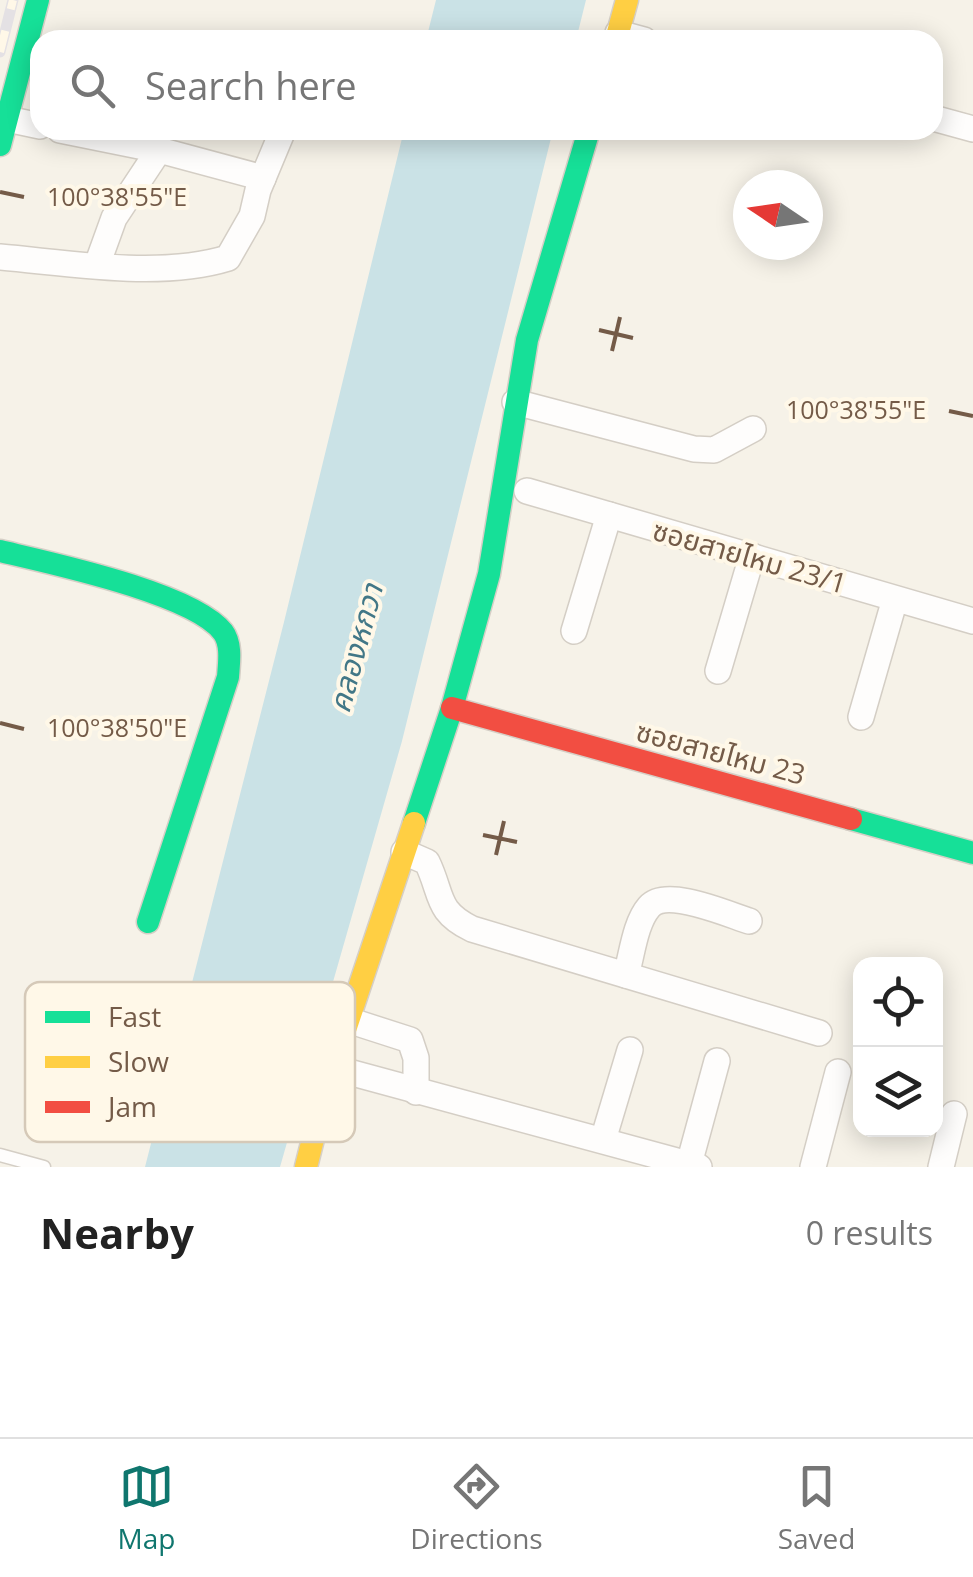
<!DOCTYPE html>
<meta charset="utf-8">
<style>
body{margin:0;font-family:"Open Sans","Noto Sans Thai",sans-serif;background:#f6f6f6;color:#222}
.controls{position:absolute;right:30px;bottom:30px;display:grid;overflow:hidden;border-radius:20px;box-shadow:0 5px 25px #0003}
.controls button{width:90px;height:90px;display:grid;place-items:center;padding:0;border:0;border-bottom:2px solid #e0e0e0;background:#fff;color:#222;font:50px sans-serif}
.compass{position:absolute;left:733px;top:170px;width:90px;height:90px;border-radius:50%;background:#fff;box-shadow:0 5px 25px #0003;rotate:283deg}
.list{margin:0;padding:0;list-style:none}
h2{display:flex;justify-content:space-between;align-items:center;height:130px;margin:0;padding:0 40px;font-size:42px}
h2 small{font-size:32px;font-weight:400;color:#767676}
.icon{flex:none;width:55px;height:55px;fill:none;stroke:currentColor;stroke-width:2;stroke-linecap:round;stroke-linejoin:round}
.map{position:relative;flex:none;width:973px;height:1167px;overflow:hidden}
.search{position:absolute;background:#fff;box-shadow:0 5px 25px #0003;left:30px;right:30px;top:30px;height:110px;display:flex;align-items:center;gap:25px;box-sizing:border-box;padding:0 35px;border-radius:30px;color:#767676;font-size:38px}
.sheet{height:270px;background:#fff}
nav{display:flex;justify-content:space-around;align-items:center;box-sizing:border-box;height:140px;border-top:2px solid #e0e0e0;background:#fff;font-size:28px;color:#767676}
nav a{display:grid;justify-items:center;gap:5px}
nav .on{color:#0f766e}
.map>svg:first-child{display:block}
.water{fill:#cae2e6}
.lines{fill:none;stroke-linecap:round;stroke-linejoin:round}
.lane-casing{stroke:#d4cec5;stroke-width:15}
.street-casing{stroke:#d4cec5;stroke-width:28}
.fast-casing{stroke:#d5cfc6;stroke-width:25}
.slow-casing{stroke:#d5cfc6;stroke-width:25}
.jam-casing{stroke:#d5cfc6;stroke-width:25}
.lane{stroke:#fefdfc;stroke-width:12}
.street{stroke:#fefdfc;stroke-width:25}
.fast{stroke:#16e098;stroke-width:22}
.slow{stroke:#ffcf43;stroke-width:22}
.jam{stroke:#f24e42;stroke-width:22}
.rail-casing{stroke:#e4e1e4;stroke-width:11}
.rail{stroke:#fff8e8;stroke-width:8;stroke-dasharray:22;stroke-linecap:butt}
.ticks{fill:none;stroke:#745b48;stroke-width:4}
.labels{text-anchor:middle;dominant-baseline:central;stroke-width:8;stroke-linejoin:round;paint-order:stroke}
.street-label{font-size:28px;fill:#745b48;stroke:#fff8e8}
.water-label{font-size:30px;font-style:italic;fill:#427787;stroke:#fff8e8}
.key{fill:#fff8e8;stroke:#d5c9b8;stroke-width:2.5}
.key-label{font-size:28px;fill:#745b48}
.ticks-label{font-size:25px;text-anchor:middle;fill:#745b48;stroke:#fff8e8;stroke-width:8;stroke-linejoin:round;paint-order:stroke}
</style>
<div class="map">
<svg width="973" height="1167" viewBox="0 0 973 1167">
<rect width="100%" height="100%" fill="#f6f2e8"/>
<!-- water -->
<g class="water">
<path d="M 436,0 L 586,0 L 576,40 L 426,40 Z"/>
<path d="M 404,130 L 553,130 L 402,741 L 280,1167 L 145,1167 L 284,622 Z"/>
</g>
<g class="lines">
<!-- lane casing -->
<g class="lane-casing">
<path id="lane" d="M 0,1155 L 44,1167"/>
</g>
<!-- street casing -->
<g class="street-casing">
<g id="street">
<path d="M 618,33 L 644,40"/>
<path d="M 933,118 L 973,129"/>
<path d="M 7,119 L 40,126"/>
<path d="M 60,130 L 159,150 L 263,178"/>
<path d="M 0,257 C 70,263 160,279 228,258 L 252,216 L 258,190 L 283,130"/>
<path d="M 97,265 L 114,218 L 159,150"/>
<path d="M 515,402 L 694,449 L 714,450 L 753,429"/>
<path d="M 527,491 L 973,621"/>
<path d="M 574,631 L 609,515"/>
<path d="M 718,671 L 752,556"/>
<path d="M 861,717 L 895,599"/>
<path d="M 404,852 L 427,862 C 443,895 435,911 472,929 L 819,1033"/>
<path d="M 626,975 C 632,955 635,923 649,907 C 666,887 727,914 749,921"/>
<path d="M 351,1021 L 410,1040 L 416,1058 L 416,1092"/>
<path d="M 334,1068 L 699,1167"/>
<path d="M 603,1140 L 630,1050"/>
<path d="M 689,1164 L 717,1061"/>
<path d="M 813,1167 L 838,1072"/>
<path d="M 941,1167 L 954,1114"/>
</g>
</g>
<!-- fast casing -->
<g class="fast-casing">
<g id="fast">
<path d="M 0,145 L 38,0"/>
<path d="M 0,551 C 50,563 193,593 223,632 C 232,644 229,663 228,677 L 148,922"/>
<path d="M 851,819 L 973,853"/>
<path d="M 414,823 L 452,708 L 489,574 L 527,340 L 589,130"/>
</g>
</g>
<!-- slow casing -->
<g class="slow-casing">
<g id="slow">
<path d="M 616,40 L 627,0"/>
<path d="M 306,1167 L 326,1087 L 414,823"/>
</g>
</g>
<!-- jam casing -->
<g class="jam-casing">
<path id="jam" d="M 452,708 L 851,819"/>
</g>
<!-- lane -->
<use href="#lane" class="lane"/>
<!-- street -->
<use href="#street" class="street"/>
<!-- fast -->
<use href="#fast" class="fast"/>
<!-- slow -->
<use href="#slow" class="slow"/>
<!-- jam -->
<use href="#jam" class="jam"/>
<!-- rail casing -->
<g class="rail-casing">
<path id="rail" d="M 0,52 L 13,0"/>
</g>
<!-- rail -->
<use href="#rail" class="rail"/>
</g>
<!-- ticks -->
<path class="ticks" d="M 0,192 L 24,197M 599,330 L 633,338M 612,351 L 620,317M 949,411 L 973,416M 0,723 L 24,729M 483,835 L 517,842M 496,855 L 504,821"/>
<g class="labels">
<!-- street labels -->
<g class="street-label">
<text transform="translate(750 556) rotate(16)">ซอยสายไหม 23/1</text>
<text transform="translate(721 752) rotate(15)">ซอยสายไหม 23</text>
</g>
<!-- water labels -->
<g class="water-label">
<text transform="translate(355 648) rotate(-75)">คลองหกวา</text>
</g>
</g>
<!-- legend -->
<rect x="25" y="982" width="330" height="160" rx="15" class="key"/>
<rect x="45" y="1011" width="45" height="12" fill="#16e098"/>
<rect x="45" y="1056" width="45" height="12" fill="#ffcf43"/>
<rect x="45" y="1101" width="45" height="12" fill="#f24e42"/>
<g class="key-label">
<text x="108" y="1027">Fast</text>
<text x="108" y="1072">Slow</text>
<text x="108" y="1117">Jam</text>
</g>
<g class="ticks-label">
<text x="117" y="206">100°38'55"E</text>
<text x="856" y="419">100°38'55"E</text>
<text x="117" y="737">100°38'50"E</text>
</g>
</svg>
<div class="controls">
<button><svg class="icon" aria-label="locate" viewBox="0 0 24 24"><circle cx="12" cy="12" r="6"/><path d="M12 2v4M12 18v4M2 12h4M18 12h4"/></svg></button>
<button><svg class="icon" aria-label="layers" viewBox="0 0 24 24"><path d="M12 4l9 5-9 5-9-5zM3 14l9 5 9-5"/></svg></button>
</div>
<svg class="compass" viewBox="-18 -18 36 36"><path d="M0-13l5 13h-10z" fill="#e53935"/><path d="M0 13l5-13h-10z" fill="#767676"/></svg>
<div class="search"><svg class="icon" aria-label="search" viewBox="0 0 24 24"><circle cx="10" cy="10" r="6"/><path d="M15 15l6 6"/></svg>Search here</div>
</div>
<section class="sheet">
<h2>Nearby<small>0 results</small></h2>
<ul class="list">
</ul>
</section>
<nav>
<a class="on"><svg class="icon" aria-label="map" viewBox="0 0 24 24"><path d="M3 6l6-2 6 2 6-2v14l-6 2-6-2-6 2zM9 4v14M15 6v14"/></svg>Map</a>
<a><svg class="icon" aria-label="directions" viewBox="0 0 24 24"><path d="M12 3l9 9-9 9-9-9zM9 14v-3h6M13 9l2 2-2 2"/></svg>Directions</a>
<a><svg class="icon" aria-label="saved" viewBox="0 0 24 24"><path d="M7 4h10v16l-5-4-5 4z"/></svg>Saved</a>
</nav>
